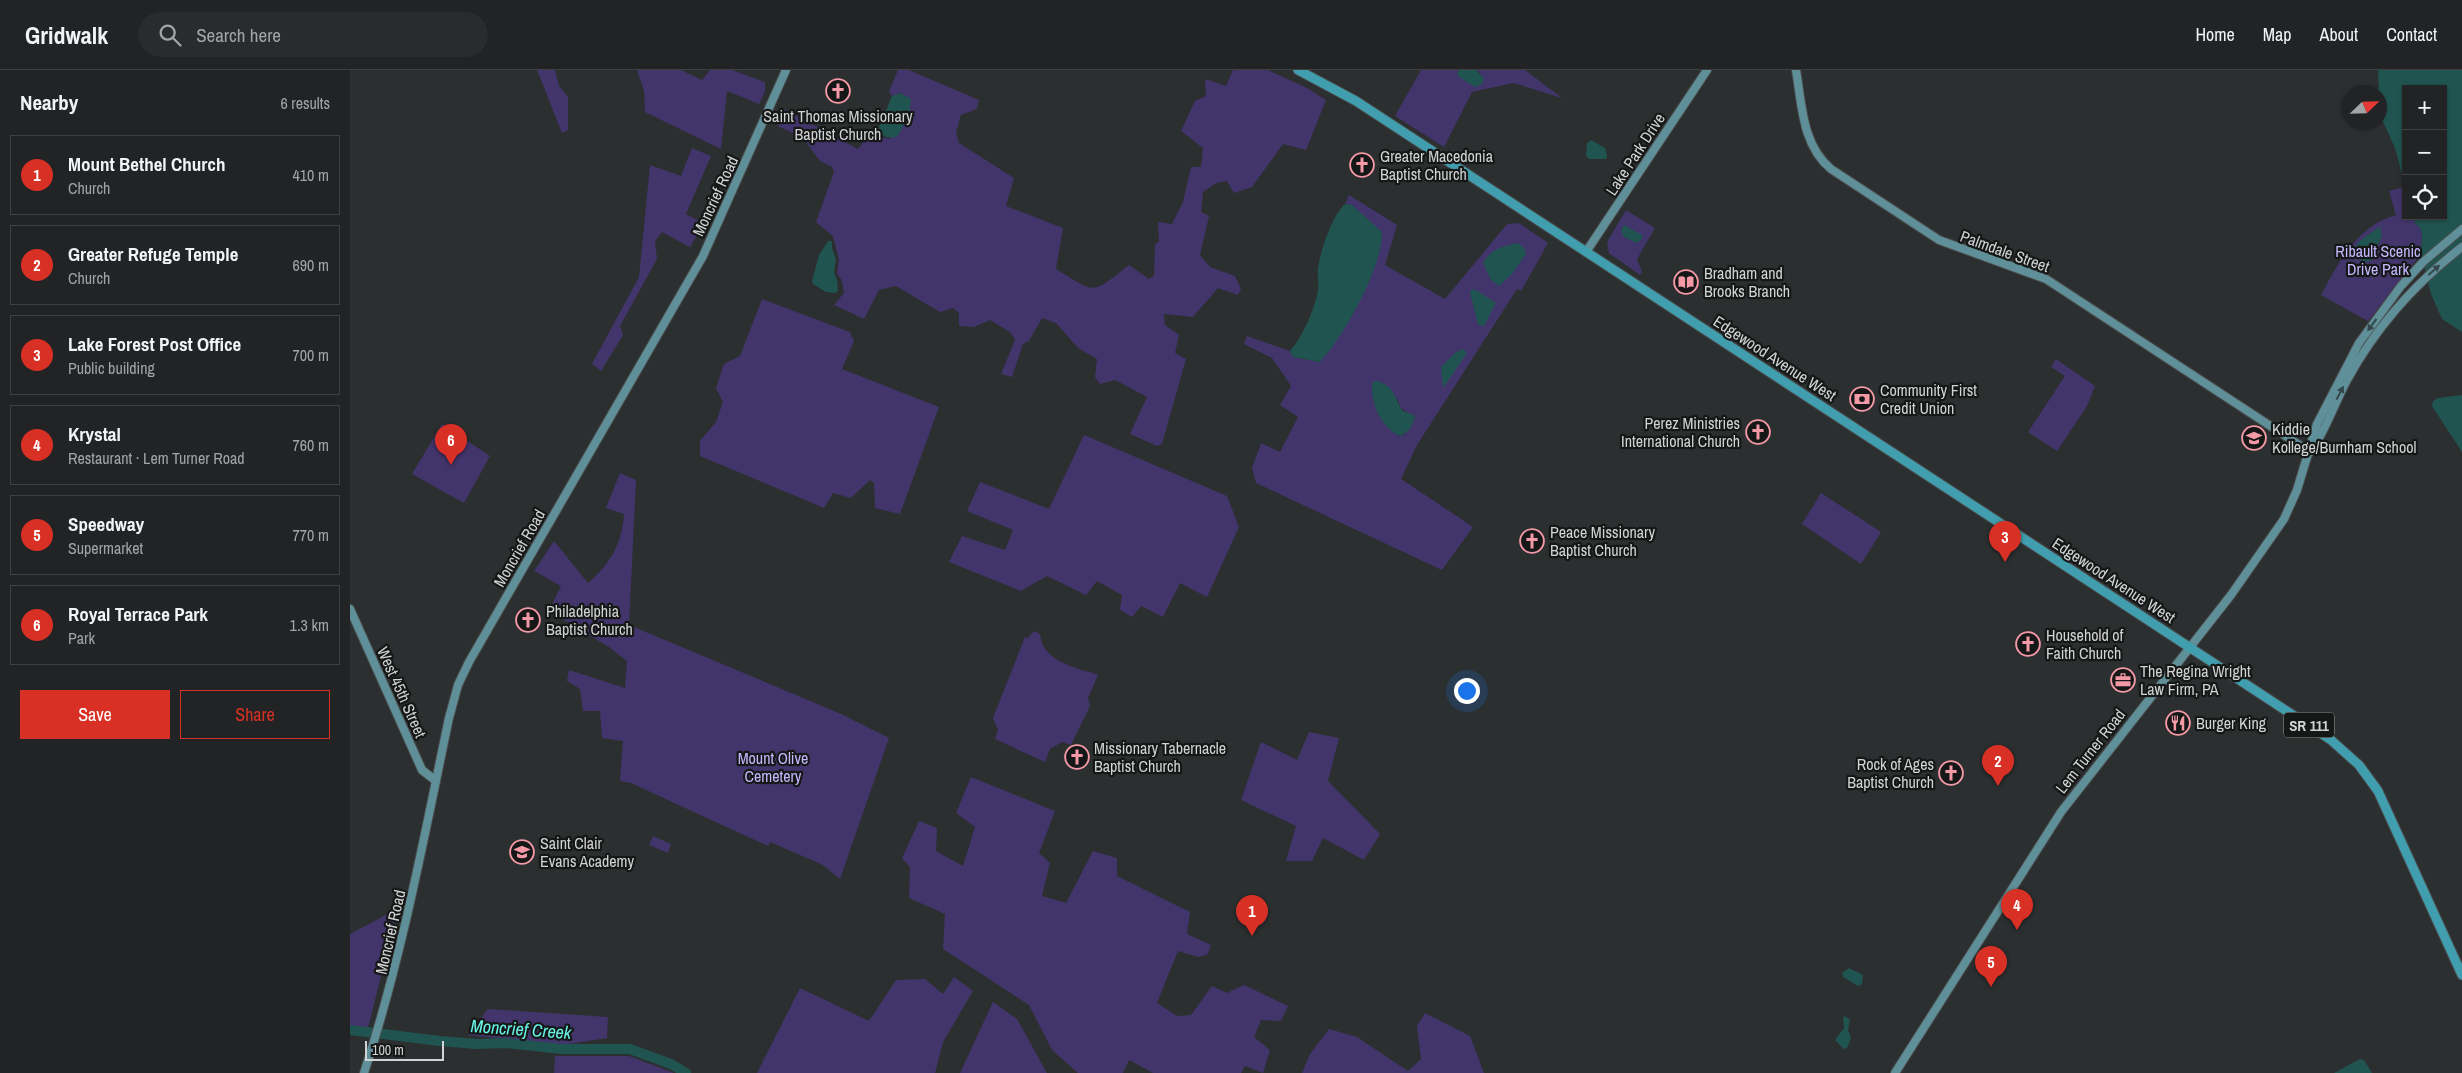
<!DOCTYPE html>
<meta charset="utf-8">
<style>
body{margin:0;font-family:"Archivo Narrow",sans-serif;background:#292b2c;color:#f1f3f6}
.controls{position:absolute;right:15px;top:15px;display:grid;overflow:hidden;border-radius:0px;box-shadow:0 1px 4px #0004}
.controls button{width:45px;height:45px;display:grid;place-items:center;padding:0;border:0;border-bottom:1px solid #3e4041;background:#212324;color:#f1f3f6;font:25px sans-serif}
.compass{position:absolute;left:1992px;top:15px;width:45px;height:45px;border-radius:50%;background:#212324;box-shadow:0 1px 4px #0004;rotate:67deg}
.scale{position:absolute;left:15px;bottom:12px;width:79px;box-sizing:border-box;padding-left:5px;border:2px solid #d2d3d4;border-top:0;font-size:14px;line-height:18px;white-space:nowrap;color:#d2d3d4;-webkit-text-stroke:4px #161717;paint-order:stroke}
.you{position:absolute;left:1116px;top:620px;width:18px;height:18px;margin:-12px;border:4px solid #fff;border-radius:50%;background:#1a73e8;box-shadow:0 0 0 8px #1a73e833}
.badge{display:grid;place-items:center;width:32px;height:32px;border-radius:50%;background:#d93025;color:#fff;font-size:16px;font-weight:700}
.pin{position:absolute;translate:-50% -41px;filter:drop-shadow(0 1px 2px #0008)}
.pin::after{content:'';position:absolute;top:26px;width:18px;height:15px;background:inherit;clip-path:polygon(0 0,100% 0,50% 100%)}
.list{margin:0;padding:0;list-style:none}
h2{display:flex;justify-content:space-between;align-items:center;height:65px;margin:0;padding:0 20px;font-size:21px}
h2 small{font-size:16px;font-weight:400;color:#a2a4a6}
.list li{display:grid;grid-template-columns:32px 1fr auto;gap:15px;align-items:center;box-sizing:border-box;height:80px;margin:0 10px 10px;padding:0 10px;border:1px solid #3e4041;border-radius:0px}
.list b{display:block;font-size:19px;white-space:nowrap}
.list p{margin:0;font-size:16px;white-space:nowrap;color:#a2a4a6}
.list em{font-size:16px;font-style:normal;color:#a2a4a6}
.actions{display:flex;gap:10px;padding:15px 20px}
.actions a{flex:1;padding:11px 0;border:1px solid #d93025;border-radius:0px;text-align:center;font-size:18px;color:#d93025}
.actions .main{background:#d93025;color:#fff}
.icon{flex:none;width:28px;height:28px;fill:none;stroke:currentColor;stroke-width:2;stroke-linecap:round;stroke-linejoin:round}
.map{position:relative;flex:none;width:2112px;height:1003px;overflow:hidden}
header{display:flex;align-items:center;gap:30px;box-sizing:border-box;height:70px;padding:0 25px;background:#212324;border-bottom:1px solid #3e4041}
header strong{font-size:24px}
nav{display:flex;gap:28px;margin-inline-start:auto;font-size:18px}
.search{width:350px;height:45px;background:#292b2c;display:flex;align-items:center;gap:12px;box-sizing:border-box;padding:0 18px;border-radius:28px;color:#a2a4a6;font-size:19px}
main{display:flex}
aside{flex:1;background:#212324}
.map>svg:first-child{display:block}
.green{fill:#42356b;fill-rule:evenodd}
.water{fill:#205450}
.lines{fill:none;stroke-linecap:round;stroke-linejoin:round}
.river{stroke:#205450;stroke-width:10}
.secondary-casing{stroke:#4a4c4d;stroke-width:10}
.primary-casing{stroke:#4a4c4d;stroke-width:11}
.secondary{stroke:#5f8f98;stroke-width:8}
.primary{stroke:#419eaf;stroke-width:9}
.oneway{fill:#33474b}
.labels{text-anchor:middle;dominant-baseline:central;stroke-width:4.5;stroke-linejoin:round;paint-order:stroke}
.shield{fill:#161717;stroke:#9a9b9b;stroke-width:1}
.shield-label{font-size:15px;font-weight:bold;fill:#d2d3d4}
.poi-label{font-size:16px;fill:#d2d3d4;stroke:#161717;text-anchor:start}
.street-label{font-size:16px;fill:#d2d3d4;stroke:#161717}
.park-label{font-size:16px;fill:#c4b8fe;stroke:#161717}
.water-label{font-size:18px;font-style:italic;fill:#68f5e9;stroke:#161717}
</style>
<header>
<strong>Gridwalk</strong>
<div class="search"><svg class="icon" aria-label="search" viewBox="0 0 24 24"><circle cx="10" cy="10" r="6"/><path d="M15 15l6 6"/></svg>Search here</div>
<nav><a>Home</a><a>Map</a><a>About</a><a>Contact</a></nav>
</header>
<main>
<aside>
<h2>Nearby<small>6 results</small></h2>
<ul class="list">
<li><span class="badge">1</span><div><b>Mount Bethel Church</b><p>Church</p></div><em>410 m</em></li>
<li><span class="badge">2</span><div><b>Greater Refuge Temple</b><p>Church</p></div><em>690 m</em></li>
<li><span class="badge">3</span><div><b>Lake Forest Post Office</b><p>Public building</p></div><em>700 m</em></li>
<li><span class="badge">4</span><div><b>Krystal</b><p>Restaurant · Lem Turner Road</p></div><em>760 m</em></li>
<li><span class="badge">5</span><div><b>Speedway</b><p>Supermarket</p></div><em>770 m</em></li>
<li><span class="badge">6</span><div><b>Royal Terrace Park</b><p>Park</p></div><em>1.3 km</em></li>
</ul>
<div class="actions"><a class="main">Save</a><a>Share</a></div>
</aside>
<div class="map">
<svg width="2112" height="1003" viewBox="0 0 2112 1003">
<rect width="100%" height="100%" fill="#2c2f30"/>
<!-- green -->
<g class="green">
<path d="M 187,0 L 205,0 L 209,16 L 218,27 L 218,60 L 212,63 Z"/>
<path d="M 287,0 L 331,0 L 352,10 L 360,0 L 382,0 L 415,12 L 415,21 L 409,34 L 377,21 L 371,79 L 295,42 L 294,21 Z"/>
<path d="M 548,0 L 559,0 L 629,30 L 627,39 L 611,45 L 606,63 L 609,73 L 664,108 L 656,136 L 713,158 L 706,199 C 747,224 741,225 779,195 L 799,209 L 804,206 L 805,175 L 809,171 L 808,152 L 822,154 L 833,132 L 841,97 L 851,97 L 853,78 L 831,61 L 845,31 L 856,26 L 855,9 L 876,16 L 883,0 L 918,0 L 957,18 L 976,30 L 956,80 L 933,74 L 902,117 L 884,123 L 877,111 L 866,113 L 853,122 L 851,142 L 859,146 L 850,185 L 860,197 L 885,206 L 891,219 L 888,225 L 868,218 L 843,247 L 814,244 L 815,255 L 829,265 L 825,283 L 836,289 L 812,374 L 807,376 L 780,364 L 797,327 L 765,310 L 750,314 L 745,307 L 747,289 L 728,278 L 706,253 L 692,248 L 679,271 L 673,274 L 662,307 L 651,304 L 665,270 L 660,262 L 640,250 L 624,257 L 609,256 L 609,243 L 603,238 L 590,242 L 546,216 L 529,220 L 514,249 L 484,235 L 494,223 L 492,211 L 487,203 L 489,190 L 483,166 L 466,152 L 484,102 L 482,97 L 470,91 L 453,68 L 428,56 L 434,39 L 508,79 L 520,64 L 540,69 L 550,23 L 542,26 L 539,22 Z"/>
<path d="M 1071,0 L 1109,0 L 1107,3 L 1131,4 L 1126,0 L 1175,0 L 1212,28 L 1164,13 L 1122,22 L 1094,77 L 1045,46 Z"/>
<path d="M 342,78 L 361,86 L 336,144 L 354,154 L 340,177 L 312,162 L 305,171 L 307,189 L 270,256 L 273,265 L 251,301 L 242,294 L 289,207 L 300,95 L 331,106 Z"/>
<path d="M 2055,117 L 2056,146 L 2063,146 L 2066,155 L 2069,156 L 2072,163 L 2071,184 L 2018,251 L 1971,225 C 1988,193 2008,155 2046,145 L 2039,121 Z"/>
<path d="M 999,125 L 1047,155 L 1035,195 L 1095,229 L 1157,154 L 1169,153 L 1198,173 L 1171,221 L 1167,219 L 1067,375 L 1051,409 L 1123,457 L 1092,500 L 906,413 L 902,398 L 911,373 L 930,382 L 948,347 L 930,335 L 941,316 L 922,288 L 894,274 L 897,266 L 940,281 L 943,287 L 970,292 L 1002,135 L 995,134 ZM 1120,222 L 1139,245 L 1134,256 ZM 1047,327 L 1050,337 L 1058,343 L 1055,364 L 1051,366 L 1047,365 Z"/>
<path d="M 1276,140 L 1305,158 L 1287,189 L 1292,202 L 1290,205 L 1259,183 L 1257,172 Z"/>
<path d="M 412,229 L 500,262 L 504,271 L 492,299 L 589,337 L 550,444 L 525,438 L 524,413 L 520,410 L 501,428 L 483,423 L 474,438 L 350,386 L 350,371 L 366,352 L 373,332 L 366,318 L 374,294 L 390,286 Z"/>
<path d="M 1706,289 L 1745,316 L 1737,336 L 1707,381 L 1678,362 L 1715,306 L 1701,297 Z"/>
<path d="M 92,354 L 140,386 L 114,433 L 62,404 Z"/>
<path d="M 734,365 L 877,426 L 889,457 L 857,527 L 830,513 L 813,547 L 791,536 L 782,547 L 770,540 L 772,525 L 747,511 L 736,525 L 697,506 L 671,521 L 599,492 L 612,466 L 655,480 L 663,460 L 617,441 L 630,412 L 699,439 Z"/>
<path d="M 270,403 L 286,410 L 279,555 L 489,643 L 539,668 L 490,809 L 473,795 L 420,772 L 418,776 L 281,713 L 270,711 L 273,671 L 252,668 L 250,641 L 233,641 L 230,619 L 217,611 L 219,600 L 275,618 L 277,591 L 259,577 L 199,541 L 211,516 L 184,501 L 204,471 L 238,513 C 260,494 272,474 274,444 L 256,438 Z"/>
<path d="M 1471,423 L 1531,462 L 1511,494 L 1452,454 Z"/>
<path d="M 684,561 L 690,564 C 692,592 726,597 748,605 L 738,628 L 740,636 L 721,675 L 712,672 L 700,679 L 695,692 L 645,669 L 648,660 L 643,648 L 675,567 L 678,568 Z"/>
<path d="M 959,662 L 989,668 L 978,711 L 1030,764 L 1014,790 L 973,768 L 962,791 L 936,791 L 946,756 L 891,730 L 911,672 L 947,690 Z"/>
<path d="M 621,707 L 705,741 L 689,783 L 700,793 L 692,826 L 716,833 L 743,781 L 767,788 L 767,806 L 840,842 L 837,864 L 861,875 L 857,885 L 848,887 L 828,881 L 807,933 L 827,946 L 841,945 L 862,916 L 877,923 L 894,915 L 938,936 L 931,951 L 911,950 L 904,967 L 920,980 L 913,1003 L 895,996 L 891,1003 L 803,1003 L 779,990 L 773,1003 L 728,1003 L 702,980 L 679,935 L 593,879 L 595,844 L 559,828 L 560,797 L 552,788 L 569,751 L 587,758 L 586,781 L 613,796 L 625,757 L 606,743 Z"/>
<path d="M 303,766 L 321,774 L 318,783 L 299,775 Z"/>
<path d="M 43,841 L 46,846 L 18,958 L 0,957 L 0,864 Z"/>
<path d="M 604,907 L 623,921 L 593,972 L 585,1003 L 407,1003 L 450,918 L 519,951 L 546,910 L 575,909 L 593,924 Z"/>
<path d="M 643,932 L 667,949 L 697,1003 L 610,1003 Z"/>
<path d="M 138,939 L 258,947 L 257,968 L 212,975 L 118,965 Z"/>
<path d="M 1075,943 L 1120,966 L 1134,1003 L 952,1003 L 960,984 L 979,959 L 1007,967 L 1058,1001 L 1071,989 L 1067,956 Z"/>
<path d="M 205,986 L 279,986 L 324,1003 L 204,1003 Z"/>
</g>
<!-- water -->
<g class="water">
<path d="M 1109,0 L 1126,0 L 1134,8 L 1132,14 L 1125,17 L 1109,7 L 1107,3 Z"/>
<path d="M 2028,0 L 2112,0 L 2112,262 L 2092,249 L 2081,224 L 2071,184 L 2072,163 L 2069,156 L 2066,155 L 2063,146 L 2093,146 L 2093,19 L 2056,19 L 2056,119 L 2045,78 L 2030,45 L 2030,22 L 2025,22 L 2029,18 Z"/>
<path d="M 550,23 L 561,29 L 559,45 L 547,67 C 538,69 533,67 528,60 L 542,26 Z"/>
<path d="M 1241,70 L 1255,78 L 1257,85 L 1256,89 L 1239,89 L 1236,86 L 1237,73 Z"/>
<path d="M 995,134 L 1002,135 L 1032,162 C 1032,199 995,264 970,292 L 943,287 L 940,281 C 954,264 963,243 968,221 C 969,213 967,205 968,198 C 971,179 982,146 995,134 Z"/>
<path d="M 1274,155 L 1292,165 L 1292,169 L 1287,173 L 1274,167 L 1271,161 Z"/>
<path d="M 2030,157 L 2032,166 L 2021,191 L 2014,192 L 2004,187 L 2002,180 C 2010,169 2019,164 2030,157 Z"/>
<path d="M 478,171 L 482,171 L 482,178 L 486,190 L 484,202 L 487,210 L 488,221 L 485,223 L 476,222 L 463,214 L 462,211 L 469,185 Z"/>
<path d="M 1168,173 L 1174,178 L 1176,184 L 1162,204 L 1149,216 L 1141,210 L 1133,193 C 1141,179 1153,176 1168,173 Z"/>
<path d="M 1122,219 L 1126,220 L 1146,233 L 1134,256 L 1128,255 L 1120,222 Z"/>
<path d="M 1113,279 L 1117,283 L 1093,318 L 1091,297 L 1106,282 Z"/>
<path d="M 1026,311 C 1045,315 1044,329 1053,341 L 1064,345 L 1065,348 L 1060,359 L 1051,366 C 1033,361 1018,330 1023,312 Z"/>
<path d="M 2112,325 L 2112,382 L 2082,336 L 2083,331 L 2088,328 Z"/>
<path d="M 1499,898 L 1513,905 L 1512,914 L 1508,916 L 1493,907 L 1492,903 Z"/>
<path d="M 1495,946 L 1500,950 L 1498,960 L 1501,968 L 1497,978 L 1494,979 L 1485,970 L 1494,958 L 1493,948 Z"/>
<path d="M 2010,989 L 2014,990 L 2022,1003 L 1984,1003 Z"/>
</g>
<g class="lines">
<!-- river -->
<path class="river" d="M 0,960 L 90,971 L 126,974 L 156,973 L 212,979 L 280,979 L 321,994 L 336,1003"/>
<!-- secondary casing -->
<g class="secondary-casing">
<g id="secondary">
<path d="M 1446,0 C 1452,35 1452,75 1481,99 L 1589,170 L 1696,209 L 1960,382"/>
<path d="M 1236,182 L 1357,0"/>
<path d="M 1963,378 C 1977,357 1985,332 1997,310 C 2026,257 2064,214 2112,177"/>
<path d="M 0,539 L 72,700 L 86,711"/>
<path d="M 14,1003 C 52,887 74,767 99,648 L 108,615 L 119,592 L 353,186 L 436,0"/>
<path d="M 1545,1003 L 1711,742 L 1881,525 L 1934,449 L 1947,420 L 1967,354 L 2009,273 L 2051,216 L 2073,192 L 2112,159"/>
</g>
</g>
<!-- primary casing -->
<g class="primary-casing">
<path id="primary" d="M 948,0 L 1006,31 L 1981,670 L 2009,695 L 2028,721 L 2112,905"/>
</g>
<!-- secondary -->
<use href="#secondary" class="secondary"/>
<!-- primary -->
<use href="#primary" class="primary"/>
</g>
<!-- one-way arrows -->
<defs><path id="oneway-solid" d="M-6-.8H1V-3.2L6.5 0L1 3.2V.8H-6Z" transform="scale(1.25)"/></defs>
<g class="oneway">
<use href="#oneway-solid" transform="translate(2084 200) rotate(-41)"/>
<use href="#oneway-solid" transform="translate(2022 255) rotate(126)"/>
<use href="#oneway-solid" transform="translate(1990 323) rotate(-62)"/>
</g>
<!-- icons -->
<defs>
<g id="church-ring" transform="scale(1.25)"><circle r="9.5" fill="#161717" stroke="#f49aa7" stroke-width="1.5"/><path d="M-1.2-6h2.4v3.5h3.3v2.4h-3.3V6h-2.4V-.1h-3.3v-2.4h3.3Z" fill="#f49aa7"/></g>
<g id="library-ring" transform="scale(1.25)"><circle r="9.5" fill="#161717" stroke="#f49aa7" stroke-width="1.5"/><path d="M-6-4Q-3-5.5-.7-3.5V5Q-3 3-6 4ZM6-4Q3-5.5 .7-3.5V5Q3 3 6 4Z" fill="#f49aa7"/></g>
<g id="bank-ring" transform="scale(1.25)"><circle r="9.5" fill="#161717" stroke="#f49aa7" stroke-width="1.5"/><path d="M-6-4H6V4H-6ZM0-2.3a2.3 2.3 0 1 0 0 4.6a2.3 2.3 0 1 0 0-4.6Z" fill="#f49aa7"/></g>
<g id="school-ring" transform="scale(1.25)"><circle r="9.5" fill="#161717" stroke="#f49aa7" stroke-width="1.5"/><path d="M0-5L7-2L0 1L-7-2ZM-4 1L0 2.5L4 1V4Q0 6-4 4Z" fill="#f49aa7"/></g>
<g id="office-ring" transform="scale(1.25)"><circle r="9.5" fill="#161717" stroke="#f49aa7" stroke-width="1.5"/><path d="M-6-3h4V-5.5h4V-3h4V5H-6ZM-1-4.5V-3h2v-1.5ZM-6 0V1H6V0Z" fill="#f49aa7"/></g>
<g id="restaurant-ring" transform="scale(1.25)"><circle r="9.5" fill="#161717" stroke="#f49aa7" stroke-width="1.5"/><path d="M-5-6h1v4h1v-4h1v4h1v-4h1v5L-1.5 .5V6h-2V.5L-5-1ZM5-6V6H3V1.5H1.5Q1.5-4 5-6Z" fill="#f49aa7"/></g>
</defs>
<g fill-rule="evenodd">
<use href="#church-ring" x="488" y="21"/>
<use href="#church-ring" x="1012" y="95"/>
<use href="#library-ring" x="1336" y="212"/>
<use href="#bank-ring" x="1512" y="329"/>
<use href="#church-ring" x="1408" y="362"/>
<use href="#school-ring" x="1904" y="368"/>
<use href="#church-ring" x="1182" y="471"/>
<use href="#church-ring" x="178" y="550"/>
<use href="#church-ring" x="1678" y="574"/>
<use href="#office-ring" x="1773" y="610"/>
<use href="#restaurant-ring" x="1828" y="653"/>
<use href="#church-ring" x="727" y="687"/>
<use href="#church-ring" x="1601" y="703"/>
<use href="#school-ring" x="172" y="782"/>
</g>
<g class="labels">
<!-- shield labels -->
<rect class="shield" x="1934" y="642.5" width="50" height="25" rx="4"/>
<g class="shield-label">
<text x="1959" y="655">SR 111</text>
</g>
<!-- poi labels -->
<g class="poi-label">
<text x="488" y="46" text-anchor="middle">Saint Thomas Missionary<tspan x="488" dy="18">Baptist Church</tspan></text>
<text x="1030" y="86">Greater Macedonia<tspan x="1030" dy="18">Baptist Church</tspan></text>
<text x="1354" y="203">Bradham and<tspan x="1354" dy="18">Brooks Branch</tspan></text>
<text x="1530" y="320">Community First<tspan x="1530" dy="18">Credit Union</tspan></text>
<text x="1390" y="353" text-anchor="end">Perez Ministries<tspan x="1390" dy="18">International Church</tspan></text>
<text x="1922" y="359">Kiddie<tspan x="1922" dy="18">Kollege/Burnham School</tspan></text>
<text x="1200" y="462">Peace Missionary<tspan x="1200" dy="18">Baptist Church</tspan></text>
<text x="196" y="541">Philadelphia<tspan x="196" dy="18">Baptist Church</tspan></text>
<text x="1696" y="565">Household of<tspan x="1696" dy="18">Faith Church</tspan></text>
<text x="1790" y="601">The Regina Wright<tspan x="1790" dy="18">Law Firm, PA</tspan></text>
<text x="1846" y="653">Burger King</text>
<text x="744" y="678">Missionary Tabernacle<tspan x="744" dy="18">Baptist Church</tspan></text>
<text x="1584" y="694" text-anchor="end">Rock of Ages<tspan x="1584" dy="18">Baptist Church</tspan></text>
<text x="190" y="773">Saint Clair<tspan x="190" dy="18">Evans Academy</tspan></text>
</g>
<!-- street labels -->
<g class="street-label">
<text transform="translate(1285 84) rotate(-57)">Lake Park Drive</text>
<text transform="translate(365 126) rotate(-65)">Moncrief Road</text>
<text transform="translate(1655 181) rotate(20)">Palmdale Street</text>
<text transform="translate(1425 288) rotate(33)">Edgewood Avenue West</text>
<text transform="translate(169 478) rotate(-60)">Moncrief Road</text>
<text transform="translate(1764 510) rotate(33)">Edgewood Avenue West</text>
<text transform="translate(52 622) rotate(66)">West 45th Street</text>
<text transform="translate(1740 681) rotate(-52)">Lem Turner Road</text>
<text transform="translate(40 862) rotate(-77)">Moncrief Road</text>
</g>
<!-- park labels -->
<g class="park-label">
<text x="2028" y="181">Ribault Scenic<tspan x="2028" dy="18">Drive Park</tspan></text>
<text x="423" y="688">Mount Olive<tspan x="423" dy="18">Cemetery</tspan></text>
</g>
<!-- water labels -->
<g class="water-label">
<text transform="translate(171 959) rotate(4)">Moncrief Creek</text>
</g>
</g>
</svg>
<div class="controls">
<button>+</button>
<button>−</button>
<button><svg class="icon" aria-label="locate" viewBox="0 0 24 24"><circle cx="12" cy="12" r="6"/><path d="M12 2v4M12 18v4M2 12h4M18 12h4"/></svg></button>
</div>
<svg class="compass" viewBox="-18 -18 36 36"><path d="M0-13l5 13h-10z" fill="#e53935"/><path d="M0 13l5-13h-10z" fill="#a2a4a6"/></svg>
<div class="scale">100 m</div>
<div class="you"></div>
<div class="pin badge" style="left:902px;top:866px">1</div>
<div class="pin badge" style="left:1648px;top:716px">2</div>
<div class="pin badge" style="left:1655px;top:492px">3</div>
<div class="pin badge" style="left:1667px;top:860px">4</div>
<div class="pin badge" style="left:1641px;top:917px">5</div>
<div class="pin badge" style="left:101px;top:395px">6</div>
</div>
</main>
